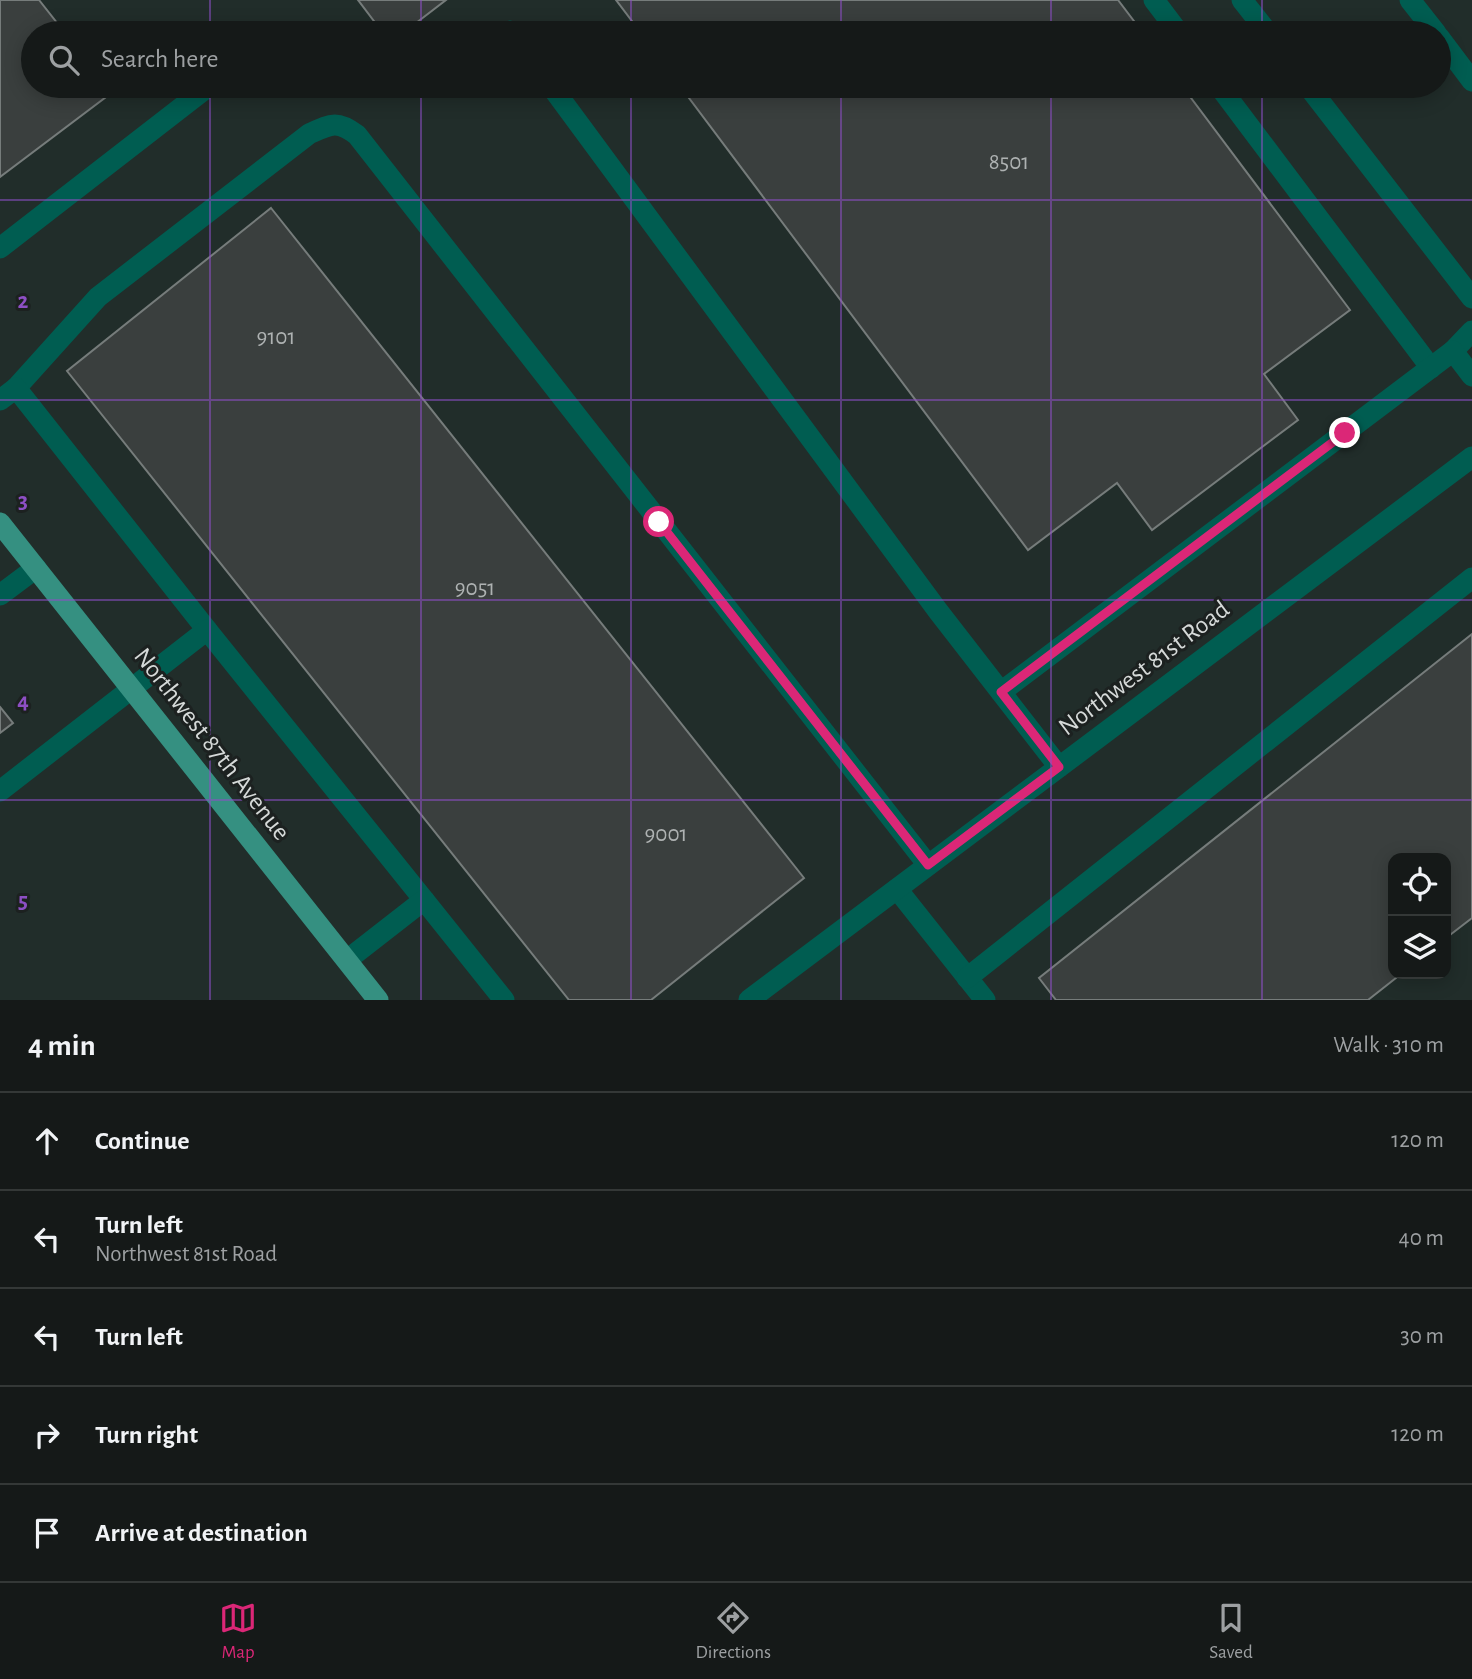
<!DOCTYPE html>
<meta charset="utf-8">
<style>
body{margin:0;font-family:"Alegreya Sans",sans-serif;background:#222625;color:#f1f3f6}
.controls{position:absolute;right:21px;bottom:21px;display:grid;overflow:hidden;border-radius:14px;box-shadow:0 4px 18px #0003}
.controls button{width:63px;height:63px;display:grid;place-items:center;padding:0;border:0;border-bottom:2px solid #343837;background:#151918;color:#f1f3f6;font:35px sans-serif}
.stop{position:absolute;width:21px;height:21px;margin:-16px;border:5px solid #db2777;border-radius:50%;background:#fff}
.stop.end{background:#db2777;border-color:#fff;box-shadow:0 2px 7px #0008}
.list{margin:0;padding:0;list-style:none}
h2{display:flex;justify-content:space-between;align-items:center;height:91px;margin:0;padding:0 28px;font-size:30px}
h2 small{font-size:23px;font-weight:400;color:#9da0a2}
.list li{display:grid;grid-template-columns:46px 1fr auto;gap:21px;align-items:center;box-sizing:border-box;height:98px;padding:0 28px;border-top:2px solid #343837}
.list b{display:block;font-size:26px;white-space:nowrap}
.list p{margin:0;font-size:23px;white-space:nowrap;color:#9da0a2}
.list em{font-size:23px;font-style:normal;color:#9da0a2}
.icon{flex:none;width:38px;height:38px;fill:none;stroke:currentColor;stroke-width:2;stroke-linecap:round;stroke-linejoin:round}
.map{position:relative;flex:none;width:1472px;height:1000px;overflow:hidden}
.search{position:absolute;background:#151918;box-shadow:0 4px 18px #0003;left:21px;right:21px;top:21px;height:77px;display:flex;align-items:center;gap:18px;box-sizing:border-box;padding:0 24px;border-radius:38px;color:#9da0a2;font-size:26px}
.sheet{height:581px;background:#151918}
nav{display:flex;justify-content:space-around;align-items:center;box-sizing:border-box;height:98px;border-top:2px solid #343837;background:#151918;font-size:19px;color:#9da0a2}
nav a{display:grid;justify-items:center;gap:4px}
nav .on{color:#db2777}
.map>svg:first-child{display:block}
.built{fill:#212d2a;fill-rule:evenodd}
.building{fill:#3a3f3e;stroke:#767c7b;stroke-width:2}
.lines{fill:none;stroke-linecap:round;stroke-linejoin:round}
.minor{stroke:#005d51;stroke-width:21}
.major{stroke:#359081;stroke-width:21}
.route{stroke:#db2777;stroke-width:9}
.grid{fill:none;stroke:#8d4fc4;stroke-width:2;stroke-opacity:0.55}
.labels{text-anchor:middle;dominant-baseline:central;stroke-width:6;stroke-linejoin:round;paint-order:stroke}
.number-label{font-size:23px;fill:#aeb2b2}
.street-label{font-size:26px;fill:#d5d9d8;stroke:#1c2120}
.grid-label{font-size:23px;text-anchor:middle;font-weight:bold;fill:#8d4fc4;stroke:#1c2120;stroke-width:6;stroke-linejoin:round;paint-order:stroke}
</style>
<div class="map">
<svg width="1472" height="1000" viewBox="0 0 1472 1000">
<rect width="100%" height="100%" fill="#1c2120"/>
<!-- built -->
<path class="built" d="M 0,0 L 1472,0 L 1472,1000 L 0,1000 ZM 33,33 L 1439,33 L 1439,86 L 33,86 ZM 1393,858 L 1446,858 L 1446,974 L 1393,974 Z"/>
<!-- building -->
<g class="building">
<path d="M 0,0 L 39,0 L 65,33 L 33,33 L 33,86 L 104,86 L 110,94 L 0,177 Z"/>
<path d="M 358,0 L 446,0 L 403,33 L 383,33 Z"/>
<path d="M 616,0 L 1118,0 L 1143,33 L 641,33 Z"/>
<path d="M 680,86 L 1182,86 L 1350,310 L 1264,374 L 1298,420 L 1152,530 L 1117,483 L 1028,550 Z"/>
<path d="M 271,208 L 804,878 L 651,1000 L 569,1000 L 67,371 Z"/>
<path d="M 1472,634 L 1472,918 L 1446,938 L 1446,858 L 1393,858 L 1393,974 L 1401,974 L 1368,1000 L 1056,1000 L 1039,978 Z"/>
<path d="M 0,707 L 13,723 L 0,733 Z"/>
</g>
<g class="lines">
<!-- minor -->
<g class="minor">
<path d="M 1154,0 L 1179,33"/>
<path d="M 1242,0 L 1268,33"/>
<path d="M 1410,0 L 1436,33"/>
<path d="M 510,31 L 512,33"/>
<path d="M 277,33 L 280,32"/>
<path d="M 1439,37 L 1472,81"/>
<path d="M 551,86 L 938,611 L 1059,767"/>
<path d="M 1219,86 L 1431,368"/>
<path d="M 1308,86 L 1472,298"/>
<path d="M 0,248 L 209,86"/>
<path d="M 1453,351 L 1472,331"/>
<path d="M 16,388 L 98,297 L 309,134 C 331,124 337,120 357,135 L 928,865"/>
<path d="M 0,400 L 16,388 L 207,630"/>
<path d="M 0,595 L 36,568"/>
<path d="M 1001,692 L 1453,351 L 1472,376"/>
<path d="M 0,791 L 207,630 L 424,900"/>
<path d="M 897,889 L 985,1000"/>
<path d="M 347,960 L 424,900 L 504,1000"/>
<path d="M 967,978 L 1472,578"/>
<path d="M 749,1000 L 1472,457"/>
</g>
<!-- major -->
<path class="major" d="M 0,523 L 378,1000"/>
</g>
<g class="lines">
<!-- route -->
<path class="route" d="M 659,522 L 928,865 L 1059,767 L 1001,692 L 1345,433"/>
</g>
<!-- grid -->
<path class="grid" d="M 210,0 L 210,33M 421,0 L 421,33M 631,0 L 631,33M 841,0 L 841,33M 1051,0 L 1051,33M 1262,0 L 1262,33M 210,86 L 210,1000M 421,86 L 421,1000M 631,86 L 631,1000M 841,86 L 841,1000M 1051,86 L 1051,1000M 1262,86 L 1262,1000M 0,200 L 1472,200M 0,400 L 1472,400M 0,600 L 1472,600M 0,800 L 1472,800"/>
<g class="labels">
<!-- number labels -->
<g class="number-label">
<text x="1009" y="162">8501</text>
<text x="276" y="337">9101</text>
<text x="475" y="588">9051</text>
<text x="666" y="834">9001</text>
</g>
<!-- street labels -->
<g class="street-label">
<text transform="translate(1144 668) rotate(-37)">Northwest 81st Road</text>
<text transform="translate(212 744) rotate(52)">Northwest 87th Avenue</text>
</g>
</g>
<g class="grid-label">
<text x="23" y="308">2</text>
<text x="23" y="508">3</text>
<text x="23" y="708">4</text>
<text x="23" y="908">5</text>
</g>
</svg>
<div class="controls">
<button><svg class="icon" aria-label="locate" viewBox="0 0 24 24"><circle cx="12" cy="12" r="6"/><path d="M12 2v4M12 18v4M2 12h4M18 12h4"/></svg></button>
<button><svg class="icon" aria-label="layers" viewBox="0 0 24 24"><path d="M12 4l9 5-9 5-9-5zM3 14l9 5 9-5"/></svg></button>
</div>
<div class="stop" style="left:659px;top:522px"></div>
<div class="stop end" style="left:1345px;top:433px"></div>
<div class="search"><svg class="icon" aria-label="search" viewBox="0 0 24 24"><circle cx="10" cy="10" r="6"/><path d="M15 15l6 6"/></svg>Search here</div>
</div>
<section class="sheet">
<h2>4 min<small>Walk · 310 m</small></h2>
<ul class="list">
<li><svg class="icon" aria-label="ahead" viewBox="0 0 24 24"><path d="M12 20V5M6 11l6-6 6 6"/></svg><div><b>Continue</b></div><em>120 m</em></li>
<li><svg class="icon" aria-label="left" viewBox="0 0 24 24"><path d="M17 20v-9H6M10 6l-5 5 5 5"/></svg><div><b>Turn left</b><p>Northwest 81st Road</p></div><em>40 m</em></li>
<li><svg class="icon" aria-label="left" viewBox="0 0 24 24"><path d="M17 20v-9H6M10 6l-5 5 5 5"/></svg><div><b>Turn left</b></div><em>30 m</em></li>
<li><svg class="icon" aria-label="right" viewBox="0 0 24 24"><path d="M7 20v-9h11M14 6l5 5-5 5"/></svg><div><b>Turn right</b></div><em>120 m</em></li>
<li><svg class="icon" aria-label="arrive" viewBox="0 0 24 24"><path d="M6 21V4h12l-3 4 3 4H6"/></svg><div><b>Arrive at destination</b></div></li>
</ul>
</section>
<nav>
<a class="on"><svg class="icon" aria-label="map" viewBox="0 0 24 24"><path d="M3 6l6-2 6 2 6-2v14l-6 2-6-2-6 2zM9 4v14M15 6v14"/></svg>Map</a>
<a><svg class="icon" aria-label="directions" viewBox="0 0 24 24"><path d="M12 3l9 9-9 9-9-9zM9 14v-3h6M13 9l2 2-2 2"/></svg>Directions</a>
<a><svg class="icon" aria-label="saved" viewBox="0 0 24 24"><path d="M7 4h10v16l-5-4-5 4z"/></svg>Saved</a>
</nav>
